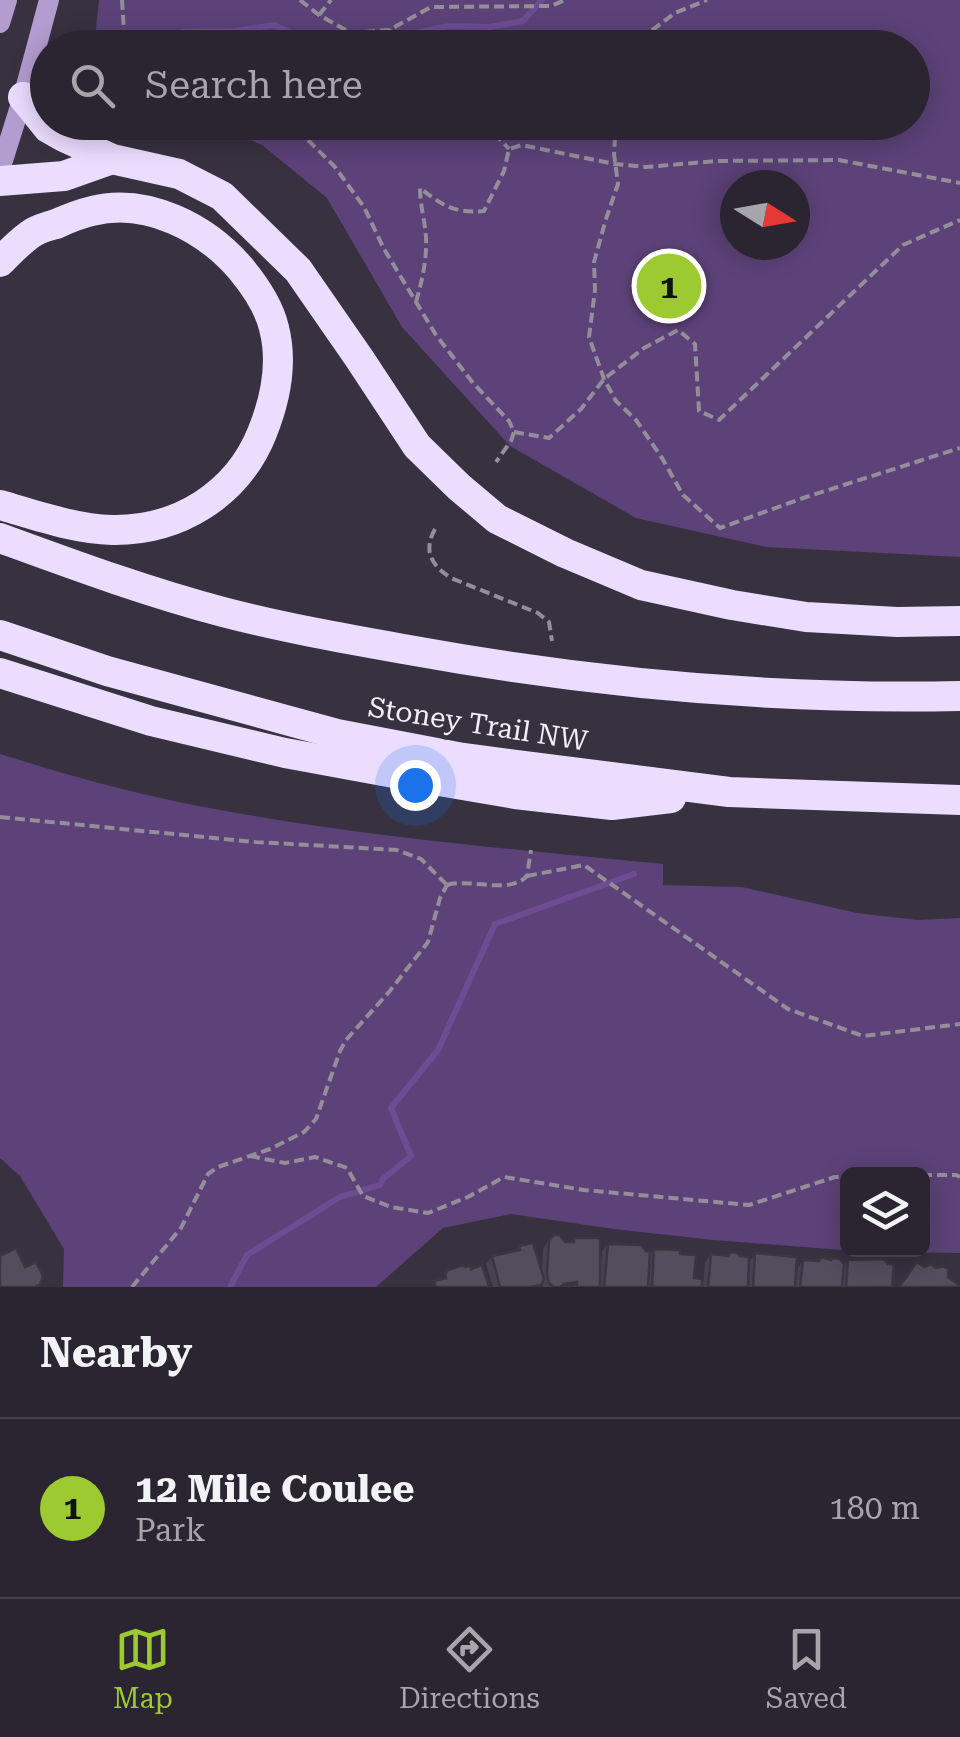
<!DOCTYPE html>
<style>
body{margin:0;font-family:"Roboto Serif",serif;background:#322d38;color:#f1f3f6}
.controls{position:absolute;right:30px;bottom:30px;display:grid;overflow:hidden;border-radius:15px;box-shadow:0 5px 25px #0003}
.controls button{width:90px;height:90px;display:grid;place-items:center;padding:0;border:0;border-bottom:2px solid #46424c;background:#2a2530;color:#f1f3f6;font:50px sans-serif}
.compass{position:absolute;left:720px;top:170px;width:90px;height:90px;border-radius:50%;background:#2a2530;box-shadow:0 5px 25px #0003;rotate:101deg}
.you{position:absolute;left:415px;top:785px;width:35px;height:35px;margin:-25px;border:8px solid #fff;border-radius:50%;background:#1a73e8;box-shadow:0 0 0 15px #1a73e833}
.badge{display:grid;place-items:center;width:65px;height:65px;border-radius:50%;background:#9dca30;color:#111;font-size:32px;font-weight:700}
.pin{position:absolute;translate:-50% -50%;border:5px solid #fff;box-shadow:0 2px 10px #0006}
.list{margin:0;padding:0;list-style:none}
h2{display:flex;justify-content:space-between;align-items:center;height:130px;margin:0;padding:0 40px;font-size:42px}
h2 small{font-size:32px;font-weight:400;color:#a5a5ab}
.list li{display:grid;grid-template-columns:65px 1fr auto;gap:30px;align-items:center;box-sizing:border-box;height:180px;padding:0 40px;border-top:2px solid #46424c}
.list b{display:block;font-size:38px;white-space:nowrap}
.list p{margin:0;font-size:32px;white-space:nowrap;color:#a5a5ab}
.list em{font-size:32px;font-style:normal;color:#a5a5ab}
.icon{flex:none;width:55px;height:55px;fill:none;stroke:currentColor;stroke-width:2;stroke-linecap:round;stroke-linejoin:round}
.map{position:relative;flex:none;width:960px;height:1287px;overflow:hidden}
.search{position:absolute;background:#2a2530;box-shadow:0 5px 25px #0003;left:30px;right:30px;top:30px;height:110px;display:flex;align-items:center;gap:25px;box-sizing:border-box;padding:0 35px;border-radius:55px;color:#a5a5ab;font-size:38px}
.sheet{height:310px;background:#2a2530}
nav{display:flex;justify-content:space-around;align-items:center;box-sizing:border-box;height:140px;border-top:2px solid #46424c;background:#2a2530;font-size:28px;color:#a5a5ab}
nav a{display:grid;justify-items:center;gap:5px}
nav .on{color:#9dca30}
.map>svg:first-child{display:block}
.green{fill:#5c4278;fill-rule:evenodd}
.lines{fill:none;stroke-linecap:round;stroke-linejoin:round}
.stream{stroke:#6e4c93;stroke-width:6}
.path{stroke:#938e9a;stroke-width:4;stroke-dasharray:10 5;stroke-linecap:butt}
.secondary{stroke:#b39cd0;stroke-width:20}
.highway{stroke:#ebddfe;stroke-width:30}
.wall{fill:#484250}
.shaded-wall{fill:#3b3641}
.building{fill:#544d5d;stroke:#3b3641;stroke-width:2.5}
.labels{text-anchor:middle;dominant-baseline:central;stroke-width:9;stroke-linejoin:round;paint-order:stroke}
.street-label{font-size:28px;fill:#f3eff9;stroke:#383140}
</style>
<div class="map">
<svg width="960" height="1287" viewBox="0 0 960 1287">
<rect width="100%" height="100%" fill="#383140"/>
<!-- green -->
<g class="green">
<path d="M 99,0 L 960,0 L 960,557 L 766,547 L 636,518 L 510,446 L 402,327 L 327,198 L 262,145 L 211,123 L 912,122 L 912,48 L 94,47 ZM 795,185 L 795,245 L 735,245 L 735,185 Z"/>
<path d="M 0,754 C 70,776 142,796 215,809 C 363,837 513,849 663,864 L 663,885 L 742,887 L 857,913 L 917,920 L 960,918 L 960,1253 L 868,1252 L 713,1240 L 614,1229 L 511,1214 L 443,1228 L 376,1287 L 63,1287 L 64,1249 L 20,1176 L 0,1158 ZM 848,1174 L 922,1174 L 922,1250 L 848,1250 Z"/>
</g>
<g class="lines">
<!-- stream -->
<g class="stream">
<path d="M 183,32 L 236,31 L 274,25 L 307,40 L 316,48"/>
<path d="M 381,48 L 416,33 L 449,26 L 490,27 L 523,21 L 542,0"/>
<path d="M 230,1287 L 247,1255 L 340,1197 L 380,1185 L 383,1179 L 411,1156 L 391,1108 L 438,1050 L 495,924 L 634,874"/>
</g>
<!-- path -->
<g class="path">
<path d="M 122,0 L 125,48"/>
<path d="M 300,0 L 319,15 L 351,33 L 389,30 L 431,7 L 551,6 L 565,0"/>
<path d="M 319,15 L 331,0"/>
<path d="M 389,30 L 407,48"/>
<path d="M 628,48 L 675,13 L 707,0"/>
<path d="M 284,122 L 307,139 L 335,167 L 364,207 L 384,249 L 436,335 L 473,383 L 509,421 L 514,432 L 511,441 L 496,462"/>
<path d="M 484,122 L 509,149"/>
<path d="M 616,122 L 614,154 L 618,184 L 606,219 L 594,262 L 595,290 L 589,337 L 604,379 L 616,401 L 636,420 L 662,458 L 683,495 L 720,528 L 806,497 L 960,448"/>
<path d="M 416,302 C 422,281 427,260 426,237 C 425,221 420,205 420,188 C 441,205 456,214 484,211 L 504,171 L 509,149 L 522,145 L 615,164 L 646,167 L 717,161 L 839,160 L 960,183"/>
<path d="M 514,432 L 549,438 L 581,409 L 604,379 L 644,348 L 678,330 L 695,344 L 699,411 L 719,420 L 903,245 L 960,220"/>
<path d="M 435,529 C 423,551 431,565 451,578 L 538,613 L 549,622 L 552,641"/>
<path d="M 0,817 L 255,842 L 397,850 L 421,859 L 447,885"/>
<path d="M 527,876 L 584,865 L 788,1009 L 863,1036 L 960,1024"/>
<path d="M 447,885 C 471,878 509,895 527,876 L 531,850"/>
<path d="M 250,1156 L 285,1163 L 315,1157 L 347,1168 L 363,1196 L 391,1207 L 428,1213 L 468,1197 L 504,1177 L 584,1190 L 749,1205 L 835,1177 L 848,1177"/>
<path d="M 922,1175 L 956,1175 L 960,1177"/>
<path d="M 132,1287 L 181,1228 L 208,1174 L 218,1167 L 270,1149 L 304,1132 L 316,1119 L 340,1051 L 346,1040 L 389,992 L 428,942 L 440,898 L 447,885"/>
</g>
<!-- secondary -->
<g class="secondary">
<path d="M 0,23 L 7,0"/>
<path d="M 0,170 L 23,97 L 49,0"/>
</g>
<!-- highway -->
<g class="highway">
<path d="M 23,97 L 48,128 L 62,136 L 112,159 L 179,174 L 222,196 L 298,270 L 359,358 L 417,446 L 459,487 L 497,519 L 565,553 L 641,585 L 732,605 L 806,617 L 897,622 L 960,621"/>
<path d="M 0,181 L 64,176 L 112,159"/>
<path d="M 0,262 C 10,252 22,239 34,232 C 41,228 49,226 56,224 C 67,219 79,214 92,211 C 147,197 206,228 241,269 C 255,286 269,306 274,328 C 283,363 275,401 262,433 C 237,495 178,531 112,530 C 74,529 35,515 0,505"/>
<path d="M 0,538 C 74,565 147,592 223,612 C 284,628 347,639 409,650 C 591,683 775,700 960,696"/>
<path d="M 0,635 L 107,671 L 337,734 L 463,758 L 729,792 L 960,800"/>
<path d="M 0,673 L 151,721 L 285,753 L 410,776 L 515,794 L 612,805 L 671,798"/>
</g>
</g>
<!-- wall -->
<g class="wall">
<path d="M 574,1238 L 600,1277 L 602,1251 L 608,1244 L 650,1255 L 654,1249 L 680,1254 L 694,1278 L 702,1287 L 543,1287 L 542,1283 L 539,1287 L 493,1287 L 486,1264 L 492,1256 L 516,1251 L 519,1246 L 542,1272 L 543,1248 L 549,1240 L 571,1242 Z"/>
<path d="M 755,1253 L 795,1287 L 748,1287 L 750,1261 Z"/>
<path d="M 711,1254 L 748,1287 L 703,1287 L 705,1262 Z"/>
<path d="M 803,1260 L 844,1265 L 848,1260 L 892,1287 L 795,1287 L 798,1268 Z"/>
</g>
<!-- shaded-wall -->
<path class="shaded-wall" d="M 577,1282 L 574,1287 L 561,1287 L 564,1284 Z"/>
<!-- building -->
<g class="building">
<path d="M 554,1235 L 560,1235 L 565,1242 L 574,1242 L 574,1238 L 600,1238 L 600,1287 L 577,1287 L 577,1282 L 564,1284 L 561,1287 L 553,1287 L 549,1283 L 547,1274 L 549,1240 Z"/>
<path d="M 533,1243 L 544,1279 L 541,1285 L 530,1287 L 500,1287 L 492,1256 L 520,1250 L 519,1246 Z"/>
<path d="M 608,1244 L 641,1245 L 646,1251 L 650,1252 L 648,1287 L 604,1287 Z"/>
<path d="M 16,1248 L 25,1267 L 36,1262 L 43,1276 L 40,1285 L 35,1287 L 0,1287 L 0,1256 Z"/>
<path d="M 654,1249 L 680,1250 L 680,1254 L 696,1255 L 694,1278 L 702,1279 L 702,1287 L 652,1287 Z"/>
<path d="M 731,1252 L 738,1253 L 740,1256 L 749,1257 L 748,1287 L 708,1287 L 711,1254 L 728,1256 Z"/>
<path d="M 755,1253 L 797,1257 L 795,1287 L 753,1287 Z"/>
<path d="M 822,1257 L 831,1260 L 833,1258 L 840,1259 L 844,1264 L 842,1287 L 800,1287 L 803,1260 L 819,1261 Z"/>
<path d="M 884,1259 L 888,1264 L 894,1264 L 892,1287 L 846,1287 L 848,1260 Z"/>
<path d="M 917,1262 L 924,1267 L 931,1264 L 936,1268 L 943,1266 L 948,1269 L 948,1277 L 959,1285 L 958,1287 L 899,1287 Z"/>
<path d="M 464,1265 L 465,1267 L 470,1265 L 471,1269 L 482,1265 L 489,1287 L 436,1287 L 434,1281 L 446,1278 L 445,1274 L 448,1270 Z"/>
</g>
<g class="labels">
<!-- street labels -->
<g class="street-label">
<text transform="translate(478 724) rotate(9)">Stoney Trail NW</text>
</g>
</g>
</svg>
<div class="controls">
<button><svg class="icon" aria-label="layers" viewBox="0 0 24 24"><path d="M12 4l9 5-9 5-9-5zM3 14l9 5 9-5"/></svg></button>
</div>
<svg class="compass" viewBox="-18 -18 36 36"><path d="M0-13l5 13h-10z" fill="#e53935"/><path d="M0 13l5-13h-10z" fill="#a5a5ab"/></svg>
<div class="you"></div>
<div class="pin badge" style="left:669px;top:286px">1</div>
<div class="search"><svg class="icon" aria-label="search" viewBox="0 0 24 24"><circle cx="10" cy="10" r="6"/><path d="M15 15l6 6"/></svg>Search here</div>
</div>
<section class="sheet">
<h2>Nearby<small></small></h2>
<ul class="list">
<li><span class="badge">1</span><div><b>12 Mile Coulee</b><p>Park</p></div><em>180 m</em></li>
</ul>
</section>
<nav>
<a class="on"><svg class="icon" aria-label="map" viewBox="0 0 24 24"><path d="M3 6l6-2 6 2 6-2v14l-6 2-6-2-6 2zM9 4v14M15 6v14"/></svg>Map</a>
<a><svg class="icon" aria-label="directions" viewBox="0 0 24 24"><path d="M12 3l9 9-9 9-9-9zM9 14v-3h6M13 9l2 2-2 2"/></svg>Directions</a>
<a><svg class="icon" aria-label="saved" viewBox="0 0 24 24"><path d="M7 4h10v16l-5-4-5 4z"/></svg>Saved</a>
</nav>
